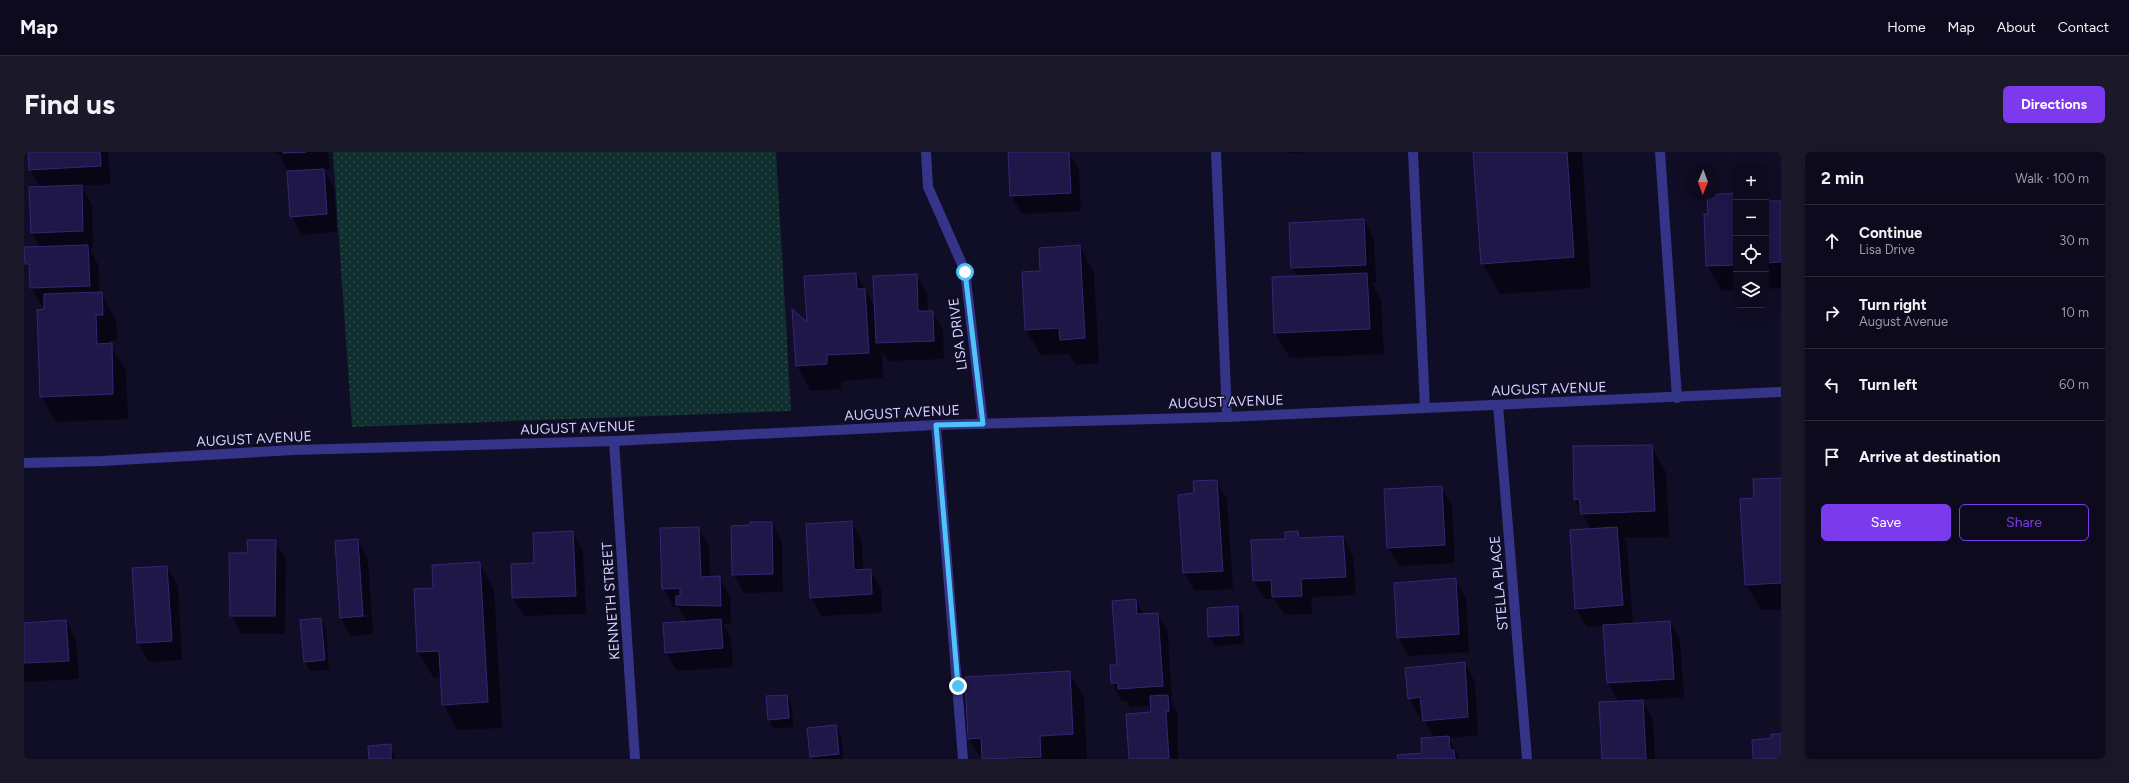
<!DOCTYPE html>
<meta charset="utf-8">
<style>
body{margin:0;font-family:Figtree,sans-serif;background:#1a1829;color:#f1f3f6}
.controls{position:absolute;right:12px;top:12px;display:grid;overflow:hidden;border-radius:6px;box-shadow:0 4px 16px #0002}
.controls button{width:36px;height:36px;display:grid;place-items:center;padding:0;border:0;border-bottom:1px solid #2c2b3b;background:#0c0a1c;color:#f1f3f6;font:20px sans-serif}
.compass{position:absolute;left:1661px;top:12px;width:36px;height:36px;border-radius:50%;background:#0c0a1c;box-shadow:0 4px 16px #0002;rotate:181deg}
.stop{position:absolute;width:12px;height:12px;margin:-9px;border:3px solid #4fc3f7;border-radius:50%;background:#fff}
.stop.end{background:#4fc3f7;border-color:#fff;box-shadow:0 1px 4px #0008}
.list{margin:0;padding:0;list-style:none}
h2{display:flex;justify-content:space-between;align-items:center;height:52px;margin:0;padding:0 16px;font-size:17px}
h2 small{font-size:13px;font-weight:400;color:#9a9aa3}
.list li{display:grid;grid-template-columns:26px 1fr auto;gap:12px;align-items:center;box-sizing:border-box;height:72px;padding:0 16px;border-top:1px solid #2c2b3b}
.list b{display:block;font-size:15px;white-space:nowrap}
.list p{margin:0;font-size:13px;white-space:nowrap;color:#9a9aa3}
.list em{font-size:13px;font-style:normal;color:#9a9aa3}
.actions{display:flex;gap:8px;padding:12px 16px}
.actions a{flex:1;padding:9px 0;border:1px solid #7c3aed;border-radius:6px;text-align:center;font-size:14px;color:#7c3aed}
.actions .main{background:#7c3aed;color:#fff}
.icon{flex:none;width:22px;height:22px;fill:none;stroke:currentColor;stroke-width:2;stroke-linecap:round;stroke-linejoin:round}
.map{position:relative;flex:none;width:1757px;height:607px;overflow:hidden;border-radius:6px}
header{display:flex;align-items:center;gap:24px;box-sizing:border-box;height:56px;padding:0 20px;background:#0c0a1c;border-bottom:1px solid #2c2b3b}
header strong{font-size:19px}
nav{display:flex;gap:22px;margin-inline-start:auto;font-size:14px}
.intro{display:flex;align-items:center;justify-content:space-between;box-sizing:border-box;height:96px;padding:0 24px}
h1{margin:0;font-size:28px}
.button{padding:10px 18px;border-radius:6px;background:#7c3aed;color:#fff;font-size:14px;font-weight:700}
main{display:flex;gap:24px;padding:0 24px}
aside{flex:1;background:#0c0a1c;border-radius:6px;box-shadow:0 4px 16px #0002}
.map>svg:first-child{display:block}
.grass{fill:url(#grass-dots)}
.shadow{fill:#0007;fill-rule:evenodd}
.building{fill:#1f1748;stroke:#342776}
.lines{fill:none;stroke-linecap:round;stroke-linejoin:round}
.service{stroke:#343488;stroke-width:10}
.minor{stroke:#343488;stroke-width:10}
.tertiary{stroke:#343488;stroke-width:10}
.route{stroke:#4fc3f7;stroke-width:5}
.labels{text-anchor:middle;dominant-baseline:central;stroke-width:3;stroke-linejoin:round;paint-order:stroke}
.street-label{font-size:14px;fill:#d5d1ff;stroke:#100d26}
</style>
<header>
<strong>Map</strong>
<nav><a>Home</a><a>Map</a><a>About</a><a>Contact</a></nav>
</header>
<div class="intro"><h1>Find us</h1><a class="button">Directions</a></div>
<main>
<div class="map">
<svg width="1757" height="607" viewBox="0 0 1757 607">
<defs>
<pattern id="grass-dots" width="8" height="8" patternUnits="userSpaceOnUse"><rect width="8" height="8" fill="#0f302e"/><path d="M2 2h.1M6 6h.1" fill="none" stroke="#314d4d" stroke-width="1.8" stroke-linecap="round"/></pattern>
</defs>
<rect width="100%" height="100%" fill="#100d26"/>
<!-- grass -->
<path class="grass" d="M 309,0 L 752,0 L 767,259 L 328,275 Z"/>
<!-- shadow -->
<g class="shadow">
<path d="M 5,0 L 84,0 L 87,32 L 57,34 L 68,53 L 69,97 L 66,97 L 74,112 L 76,141 L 92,167 L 93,188 L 86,189 L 86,193 L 102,218 L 104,267 L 32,270 L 17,244 L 21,154 L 18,154 L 7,136 L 7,121 L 2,112 L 1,96 L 16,96 L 8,81 L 16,36 L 6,18 Z"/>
<path d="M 245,0 L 304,0 L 306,18 L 300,18 L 310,36 L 313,80 L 278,83 L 267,64 L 264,19 L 254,1 Z"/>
<path d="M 985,0 L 1044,0 L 1055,18 L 1057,59 L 998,62 L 987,44 Z"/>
<path d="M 1265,0 L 1291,0 L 1265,1 Z"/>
<path d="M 1450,0 L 1558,0 L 1567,136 L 1476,142 L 1458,111 Z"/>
<path d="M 1712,42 L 1712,139 L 1698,139 L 1683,114 L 1685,63 Z"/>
<path d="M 1742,50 L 1757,50 L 1757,136 L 1742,137 Z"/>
<path d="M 1340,68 L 1350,87 L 1352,131 L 1348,131 L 1357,148 L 1360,202 L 1266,206 L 1251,181 L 1273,125 L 1268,116 Z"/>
<path d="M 1056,94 L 1070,120 L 1075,211 L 1052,213 L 1045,202 L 1017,203 L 1002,178 L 1017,120 Z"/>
<path d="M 832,122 L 852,157 L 892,123 L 903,141 L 904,160 L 908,160 L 919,178 L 920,207 L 864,209 L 858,199 L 859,226 L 817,229 L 817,237 L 787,239 L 773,214 L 784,172 Z"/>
<path d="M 1627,294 L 1642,320 L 1645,385 L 1599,386 L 1603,394 L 1609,472 L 1646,470 L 1656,488 L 1660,545 L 1617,548 L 1629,567 L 1631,607 L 1579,607 L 1595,550 L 1584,531 L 1580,474 L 1563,475 L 1552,457 L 1567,378 L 1551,348 Z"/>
<path d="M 1757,327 L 1757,457 L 1737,458 L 1722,433 Z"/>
<path d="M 1192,329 L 1203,347 L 1209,437 L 1171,439 L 1160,421 L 1172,342 Z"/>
<path d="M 1417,335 L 1428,354 L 1431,411 L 1375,414 L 1364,396 Z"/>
<path d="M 827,370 L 838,388 L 839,418 L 846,418 L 857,436 L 858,461 L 797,464 L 787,445 Z"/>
<path d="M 748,371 L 758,389 L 759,440 L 720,441 L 709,422 Z"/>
<path d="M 674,376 L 685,394 L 686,425 L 695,425 L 706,444 L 707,473 L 699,472 L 707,486 L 709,515 L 653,519 L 642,500 L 663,470 L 654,455 L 650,455 L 639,436 Z"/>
<path d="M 548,380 L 559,399 L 562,462 L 500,464 L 489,446 Z"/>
<path d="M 1274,380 L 1278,387 L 1319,385 L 1329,403 L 1332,443 L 1287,445 L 1288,462 L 1260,463 L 1250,447 L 1241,447 L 1230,429 L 1262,388 Z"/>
<path d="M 334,388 L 344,407 L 349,482 L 327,484 L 316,465 ZM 344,463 L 344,465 L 324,466 L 324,464 Z"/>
<path d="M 251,389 L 262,407 L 261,482 L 218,482 L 207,463 L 225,402 Z"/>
<path d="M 456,412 L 470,437 L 478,576 L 433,578 L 419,552 L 417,525 L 409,525 L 394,500 L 410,437 Z"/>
<path d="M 143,415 L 154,434 L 158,508 L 125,510 L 114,491 L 109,417 Z"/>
<path d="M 1431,428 L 1442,446 L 1445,500 L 1385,504 L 1374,485 Z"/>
<path d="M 1112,448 L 1120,463 L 1133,462 L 1144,480 L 1148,552 L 1154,562 L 1154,607 L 1106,607 L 1128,561 L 1128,554 L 1106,555 L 1103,549 L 1098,549 L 1088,531 Z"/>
<path d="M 1213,455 L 1219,465 L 1220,492 L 1191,494 L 1185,485 Z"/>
<path d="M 297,467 L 302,477 L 305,518 L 286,519 L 281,510 Z"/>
<path d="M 42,469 L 52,488 L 55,527 L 0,530 L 0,472 Z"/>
<path d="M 1441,511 L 1451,530 L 1454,583 L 1425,586 L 1436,607 L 1375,607 L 1399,602 L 1410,586 L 1399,564 L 1395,565 L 1385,546 Z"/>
<path d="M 1045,520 L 1060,546 L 1063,607 L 957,607 L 945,586 Z"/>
<path d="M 763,544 L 768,554 L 769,575 L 750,577 L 745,568 Z"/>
<path d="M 812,574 L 817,584 L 820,607 L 788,607 L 787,604 Z"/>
<path d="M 366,593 L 372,607 L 346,607 Z"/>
</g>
<!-- building -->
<g class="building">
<path d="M 4,0 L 76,0 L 77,14 L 5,18 Z"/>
<path d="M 259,0 L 282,0 L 259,1 Z"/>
<path d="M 984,0 L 1045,0 L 1047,41 L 986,44 Z"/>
<path d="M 1449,0 L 1543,0 L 1550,105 L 1457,112 Z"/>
<path d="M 300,17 L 303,62 L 266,65 L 263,19 Z"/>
<path d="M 58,33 L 59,79 L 7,81 L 5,35 Z"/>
<path d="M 1712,41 L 1712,113 L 1682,114 L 1680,62 L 1684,62 L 1683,43 Z"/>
<path d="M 1742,49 L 1757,49 L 1757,110 L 1742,111 Z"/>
<path d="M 1340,67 L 1342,113 L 1267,116 L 1265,71 Z"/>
<path d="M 64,93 L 66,134 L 6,136 L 5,112 L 1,112 L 0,95 Z"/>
<path d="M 1056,93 L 1061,186 L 1036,188 L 1035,176 L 1001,178 L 998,120 L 1016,119 L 1015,96 Z"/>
<path d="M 832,121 L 833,137 L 841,137 L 845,201 L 803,203 L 803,212 L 772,214 L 768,157 L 783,170 L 780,124 Z"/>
<path d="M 1343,121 L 1346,177 L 1250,181 L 1248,125 Z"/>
<path d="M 893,122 L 894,159 L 909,159 L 910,189 L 852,191 L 849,124 Z"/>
<path d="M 78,140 L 79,163 L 72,163 L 73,192 L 88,191 L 89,242 L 16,245 L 13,158 L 20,157 L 20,142 Z"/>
<path d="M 1628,293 L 1631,359 L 1557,362 L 1555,347 L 1550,348 L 1549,294 Z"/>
<path d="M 1757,326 L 1757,431 L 1721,433 L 1716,347 L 1730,346 L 1729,327 Z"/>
<path d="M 1193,328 L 1199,419 L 1159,421 L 1154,343 L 1170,341 L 1169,329 Z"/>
<path d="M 1418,334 L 1421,393 L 1363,396 L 1360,337 Z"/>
<path d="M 828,369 L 830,418 L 847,417 L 848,442 L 786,446 L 782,372 Z"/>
<path d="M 726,370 L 748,370 L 749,422 L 708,423 L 707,374 L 726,373 Z"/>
<path d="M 675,375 L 677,425 L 696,424 L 697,454 L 652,453 L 652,444 L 656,444 L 656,436 L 638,437 L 636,376 Z"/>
<path d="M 1593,375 L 1599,453 L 1551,457 L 1546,378 Z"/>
<path d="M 549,379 L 552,444 L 488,446 L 487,412 L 510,411 L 509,381 Z"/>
<path d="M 1274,379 L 1275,386 L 1319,384 L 1322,425 L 1277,427 L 1278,444 L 1248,445 L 1247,428 L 1229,429 L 1227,388 L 1261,387 L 1261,380 Z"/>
<path d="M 334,387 L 339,464 L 316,466 L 311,389 Z"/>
<path d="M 223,388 L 252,388 L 251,464 L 206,464 L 205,401 L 224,401 Z"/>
<path d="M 456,410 L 464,550 L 418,553 L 415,499 L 393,500 L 390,437 L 409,436 L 408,413 Z"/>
<path d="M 143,414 L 148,489 L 113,491 L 108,416 Z"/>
<path d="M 1432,426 L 1435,482 L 1373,486 L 1370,431 Z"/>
<path d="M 1112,447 L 1113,462 L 1134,461 L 1139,534 L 1094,537 L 1094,531 L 1087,531 L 1086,513 L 1093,513 L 1088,449 Z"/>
<path d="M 1214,454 L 1215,483 L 1184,485 L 1183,456 Z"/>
<path d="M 297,466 L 301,508 L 280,510 L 276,468 Z"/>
<path d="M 697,467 L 699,496 L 641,501 L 639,471 Z"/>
<path d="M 42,468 L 45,509 L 0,511 L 0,471 Z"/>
<path d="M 1646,469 L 1650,527 L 1583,531 L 1579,473 Z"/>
<path d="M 1441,510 L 1444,565 L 1399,569 L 1396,545 L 1384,547 L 1381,516 Z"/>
<path d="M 1046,519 L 1049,582 L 1016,584 L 1017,605 L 958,607 L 957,586 L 944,587 L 941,525 Z"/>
<path d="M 763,543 L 765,566 L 744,568 L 742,544 Z"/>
<path d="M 1144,543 L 1145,559 L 1142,560 L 1145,607 L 1105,607 L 1102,562 L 1127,560 L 1126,544 Z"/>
<path d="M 1619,548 L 1622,607 L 1578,607 L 1575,550 Z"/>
<path d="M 812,573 L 815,602 L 786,605 L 783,576 Z"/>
<path d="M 1747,582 L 1757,582 L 1757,607 L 1729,607 L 1728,588 L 1747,586 Z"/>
<path d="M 1425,584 L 1426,598 L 1430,598 L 1431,607 L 1374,607 L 1373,603 L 1398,601 L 1397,586 Z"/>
<path d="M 367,592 L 367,607 L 345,607 L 344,594 Z"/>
</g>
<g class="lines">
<!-- service -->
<g class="service">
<path d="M 1389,0 L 1401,256"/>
<path d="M 1636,0 L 1653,246"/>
<path d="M 912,273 L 939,607"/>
</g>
<!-- minor -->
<g class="minor">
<path d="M 902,0 L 904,35 L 941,119 L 959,272"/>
<path d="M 1192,0 L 1203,265"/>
<path d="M 1474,253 L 1503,607"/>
<path d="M 590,289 L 611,607"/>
</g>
<!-- tertiary -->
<path class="tertiary" d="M 0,311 L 78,309 L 269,298 L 590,289 L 912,273 L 1203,265 L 1757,240"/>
</g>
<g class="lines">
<!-- route -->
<path class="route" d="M 934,534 L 912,273 L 959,272 L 941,120"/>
</g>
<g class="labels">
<!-- street labels -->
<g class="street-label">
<text transform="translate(934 182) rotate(-97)">LISA DRIVE</text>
<text transform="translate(1525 237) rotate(-2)">AUGUST AVENUE</text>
<text transform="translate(1202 250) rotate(-2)">AUGUST AVENUE</text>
<text transform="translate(878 261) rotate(-3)">AUGUST AVENUE</text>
<text transform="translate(554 276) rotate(-2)">AUGUST AVENUE</text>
<text transform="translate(230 287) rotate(-3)">AUGUST AVENUE</text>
<text transform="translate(1475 431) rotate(-95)">STELLA PLACE</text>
<text transform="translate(587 449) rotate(-94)">KENNETH STREET</text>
</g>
</g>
</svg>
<div class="controls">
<button>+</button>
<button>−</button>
<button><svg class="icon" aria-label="locate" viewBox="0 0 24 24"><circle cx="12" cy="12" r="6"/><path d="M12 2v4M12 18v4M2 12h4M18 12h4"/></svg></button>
<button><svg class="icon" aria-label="layers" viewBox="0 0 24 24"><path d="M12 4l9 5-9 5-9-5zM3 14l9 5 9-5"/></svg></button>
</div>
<svg class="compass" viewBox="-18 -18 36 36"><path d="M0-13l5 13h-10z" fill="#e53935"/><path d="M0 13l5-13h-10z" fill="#9a9aa3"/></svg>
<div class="stop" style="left:941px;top:120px"></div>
<div class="stop end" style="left:934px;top:534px"></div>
</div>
<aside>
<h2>2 min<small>Walk · 100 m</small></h2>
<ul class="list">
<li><svg class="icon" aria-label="ahead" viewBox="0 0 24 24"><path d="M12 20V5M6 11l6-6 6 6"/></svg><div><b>Continue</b><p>Lisa Drive</p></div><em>30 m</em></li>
<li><svg class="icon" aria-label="right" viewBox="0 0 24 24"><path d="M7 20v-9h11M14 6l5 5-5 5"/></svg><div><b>Turn right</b><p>August Avenue</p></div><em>10 m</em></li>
<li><svg class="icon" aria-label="left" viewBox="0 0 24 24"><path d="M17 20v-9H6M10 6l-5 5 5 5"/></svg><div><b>Turn left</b></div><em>60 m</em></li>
<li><svg class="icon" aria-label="arrive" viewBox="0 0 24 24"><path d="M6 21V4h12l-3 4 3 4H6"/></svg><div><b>Arrive at destination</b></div></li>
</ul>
<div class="actions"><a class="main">Save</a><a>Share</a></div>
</aside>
</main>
